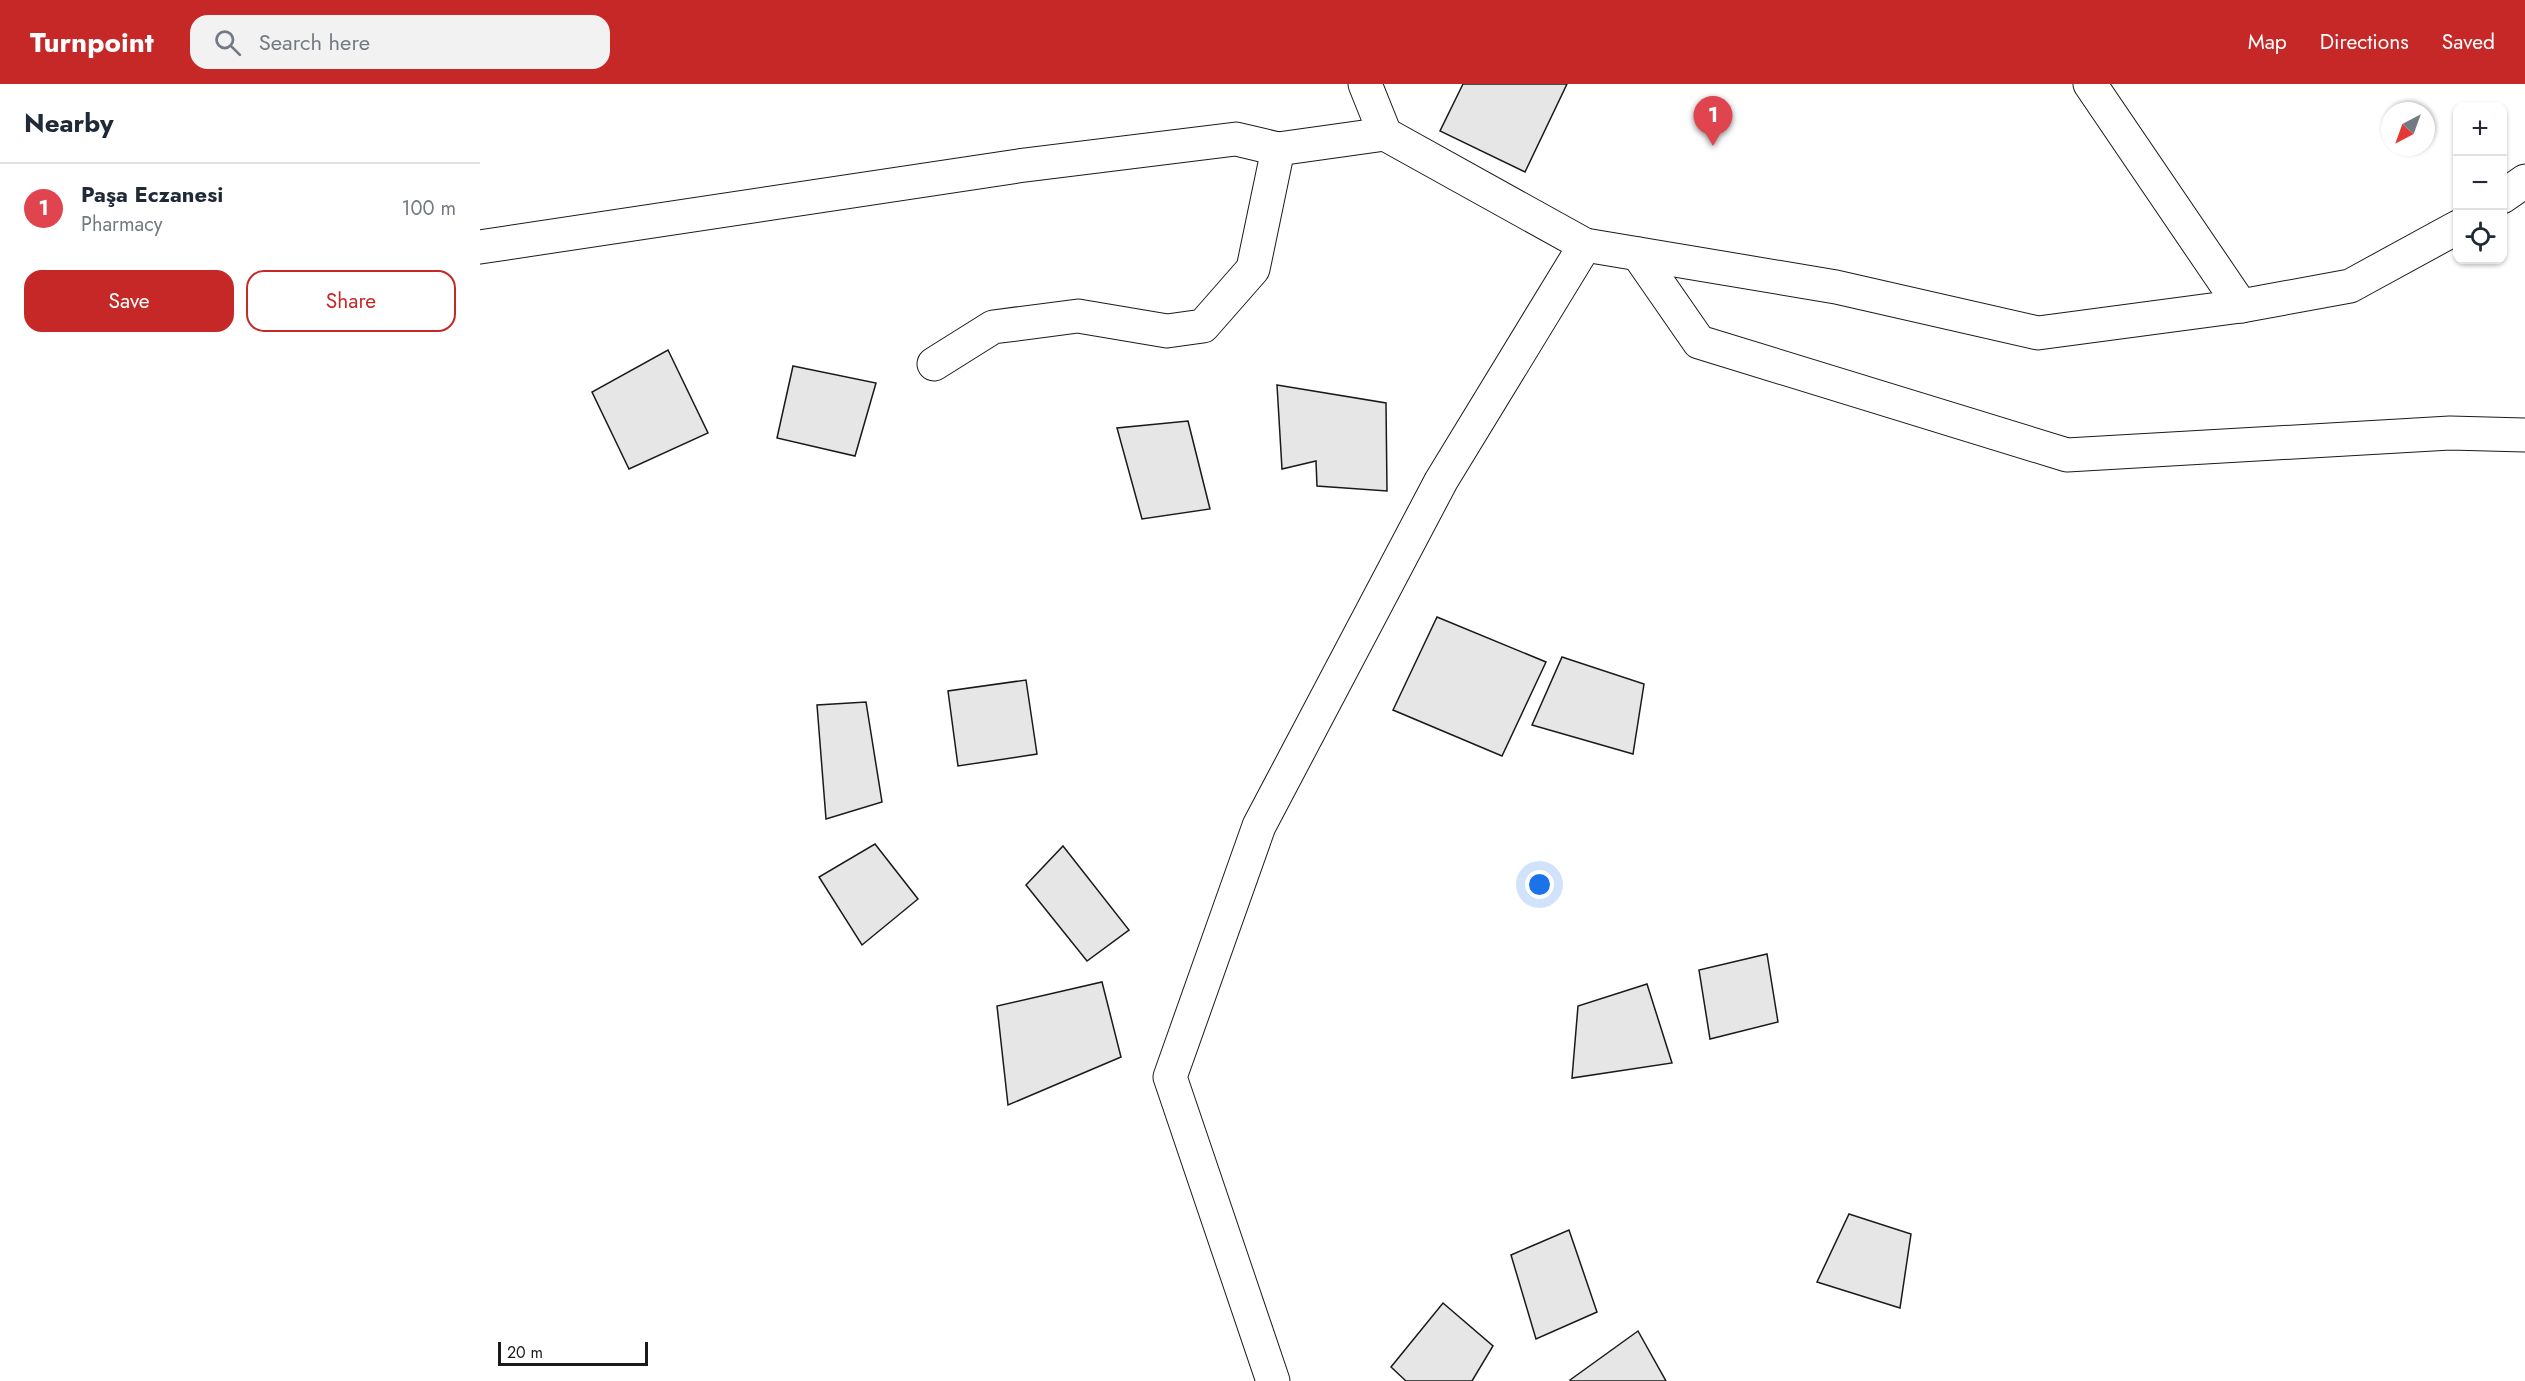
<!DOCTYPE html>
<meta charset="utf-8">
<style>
body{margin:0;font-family:Jost,sans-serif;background:#f2f2f3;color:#1f2937}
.controls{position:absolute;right:18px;top:18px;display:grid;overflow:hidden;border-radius:12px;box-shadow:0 2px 4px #0004}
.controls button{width:54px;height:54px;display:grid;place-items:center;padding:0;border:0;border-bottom:2px solid #e0e1e3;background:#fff;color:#1f2937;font:30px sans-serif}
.compass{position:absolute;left:1901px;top:18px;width:54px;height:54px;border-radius:50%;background:#fff;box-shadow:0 2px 4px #0004;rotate:221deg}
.scale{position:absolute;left:18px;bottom:15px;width:150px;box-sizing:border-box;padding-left:6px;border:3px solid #1a1a1a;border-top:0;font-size:16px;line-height:21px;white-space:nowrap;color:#1a1a1a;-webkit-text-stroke:4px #fff;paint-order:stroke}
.you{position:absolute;left:1060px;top:801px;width:21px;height:21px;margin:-15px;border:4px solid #fff;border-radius:50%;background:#1a73e8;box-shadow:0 0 0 9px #1a73e833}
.badge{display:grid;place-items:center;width:39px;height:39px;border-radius:50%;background:#c62828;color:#fff;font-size:20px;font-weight:700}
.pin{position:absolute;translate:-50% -50px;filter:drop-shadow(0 2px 3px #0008)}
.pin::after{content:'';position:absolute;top:32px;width:21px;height:18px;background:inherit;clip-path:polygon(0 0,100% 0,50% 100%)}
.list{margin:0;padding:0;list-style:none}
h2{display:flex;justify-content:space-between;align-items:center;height:78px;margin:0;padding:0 24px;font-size:26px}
h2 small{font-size:20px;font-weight:400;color:#747a83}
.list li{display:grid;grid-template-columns:39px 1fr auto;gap:18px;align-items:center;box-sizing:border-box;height:90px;padding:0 24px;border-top:2px solid #e0e1e3}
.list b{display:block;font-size:22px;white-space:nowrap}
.list p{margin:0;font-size:20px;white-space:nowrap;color:#747a83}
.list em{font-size:20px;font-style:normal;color:#747a83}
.actions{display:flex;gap:12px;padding:18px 24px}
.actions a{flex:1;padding:14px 0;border:2px solid #c62828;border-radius:18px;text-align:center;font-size:21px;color:#c62828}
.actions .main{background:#c62828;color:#fff}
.icon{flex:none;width:33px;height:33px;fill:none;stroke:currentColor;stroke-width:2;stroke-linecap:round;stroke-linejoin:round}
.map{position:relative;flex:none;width:2045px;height:1297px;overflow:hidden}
header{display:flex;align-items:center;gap:36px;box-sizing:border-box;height:84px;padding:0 30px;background:#c62828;color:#fff}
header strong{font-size:28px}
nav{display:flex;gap:33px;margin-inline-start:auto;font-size:21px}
.search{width:420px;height:54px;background:#f2f2f3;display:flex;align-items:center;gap:15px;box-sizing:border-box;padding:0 21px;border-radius:18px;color:#747a83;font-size:22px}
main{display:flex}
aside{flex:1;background:#fff}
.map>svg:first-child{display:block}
.building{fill:#e6e6e6;stroke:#1a1a1a;stroke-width:1.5}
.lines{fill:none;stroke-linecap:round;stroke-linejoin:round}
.minor-casing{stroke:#1a1a1a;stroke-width:35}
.tertiary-casing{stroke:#1a1a1a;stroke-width:35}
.secondary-casing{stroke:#1a1a1a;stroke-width:35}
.minor{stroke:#fff;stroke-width:33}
.tertiary{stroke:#fff;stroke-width:33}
.secondary{stroke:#fff;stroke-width:33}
</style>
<header>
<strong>Turnpoint</strong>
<div class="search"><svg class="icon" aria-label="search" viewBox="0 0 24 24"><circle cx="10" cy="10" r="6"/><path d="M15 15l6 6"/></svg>Search here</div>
<nav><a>Map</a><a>Directions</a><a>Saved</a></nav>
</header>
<main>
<aside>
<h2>Nearby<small></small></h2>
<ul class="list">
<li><span class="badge" style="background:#e0444e">1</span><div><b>Paşa Eczanesi</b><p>Pharmacy</p></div><em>100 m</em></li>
</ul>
<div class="actions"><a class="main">Save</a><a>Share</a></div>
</aside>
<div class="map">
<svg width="2045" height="1297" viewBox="0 0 2045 1297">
<rect width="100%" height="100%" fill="#fff"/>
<!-- building -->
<g class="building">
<path d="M 983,0 L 1087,0 L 1045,88 L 960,47 Z"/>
<path d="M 188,266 L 228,349 L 149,385 L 112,308 Z"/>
<path d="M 313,282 L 396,299 L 375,372 L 297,354 Z"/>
<path d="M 797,301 L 906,319 L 907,407 L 837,402 L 836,377 L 802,385 Z"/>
<path d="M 708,337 L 730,425 L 662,435 L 637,344 Z"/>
<path d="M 957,533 L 1066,578 L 1022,672 L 913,626 Z"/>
<path d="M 1082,573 L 1164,600 L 1153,670 L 1052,641 Z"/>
<path d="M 546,596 L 557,670 L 478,682 L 468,607 Z"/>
<path d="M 386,618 L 402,718 L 346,735 L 337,621 Z"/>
<path d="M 395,760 L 438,815 L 382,861 L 339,793 Z"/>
<path d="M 583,762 L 649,846 L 607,877 L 546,801 Z"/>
<path d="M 1287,870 L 1298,938 L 1230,955 L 1219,886 Z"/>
<path d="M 622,898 L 641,973 L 528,1021 L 517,922 Z"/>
<path d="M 1167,900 L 1192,979 L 1092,994 L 1098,922 Z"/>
<path d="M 1369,1130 L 1431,1150 L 1420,1224 L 1337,1198 Z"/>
<path d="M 1089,1146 L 1117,1228 L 1056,1255 L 1031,1171 Z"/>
<path d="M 963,1219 L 1013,1262 L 992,1297 L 926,1297 L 911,1283 Z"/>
<path d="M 1158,1247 L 1186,1297 L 1091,1297 L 1090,1296 Z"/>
</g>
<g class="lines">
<!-- minor casing -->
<g class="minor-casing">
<g id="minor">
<path d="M 1610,0 L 1761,222"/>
<path d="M 0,163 L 538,82 L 756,55 L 798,65 L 905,50"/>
<path d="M 454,280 L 513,243 L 598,232 L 687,247 L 723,242 L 773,185 L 798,65"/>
<path d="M 793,1297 L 690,993 L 779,742 L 961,397 L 1105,161"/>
</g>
</g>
<!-- tertiary casing -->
<g class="tertiary-casing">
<path id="tertiary" d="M 1158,170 L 1219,258 L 1587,371 L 1970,349 L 2045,351"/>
</g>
<!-- secondary casing -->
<g class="secondary-casing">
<g id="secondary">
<path d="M 885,0 L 905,50 L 1105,161 L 1356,203 L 1558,249 L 1761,222 L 1870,202 L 1978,143"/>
<path d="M 2022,113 L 2045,97"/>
</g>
</g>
<!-- minor -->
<use href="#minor" class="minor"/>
<!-- tertiary -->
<use href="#tertiary" class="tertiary"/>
<!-- secondary -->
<use href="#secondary" class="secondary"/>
</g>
</svg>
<div class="controls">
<button>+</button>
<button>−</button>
<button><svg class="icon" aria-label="locate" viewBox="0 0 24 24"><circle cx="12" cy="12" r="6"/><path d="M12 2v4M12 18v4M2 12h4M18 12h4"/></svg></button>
</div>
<svg class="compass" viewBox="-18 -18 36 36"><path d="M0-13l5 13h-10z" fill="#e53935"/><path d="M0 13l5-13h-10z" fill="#747a83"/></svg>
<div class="scale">20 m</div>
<div class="you"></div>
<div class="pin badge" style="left:1233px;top:62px;background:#e0444e">1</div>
</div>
</main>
